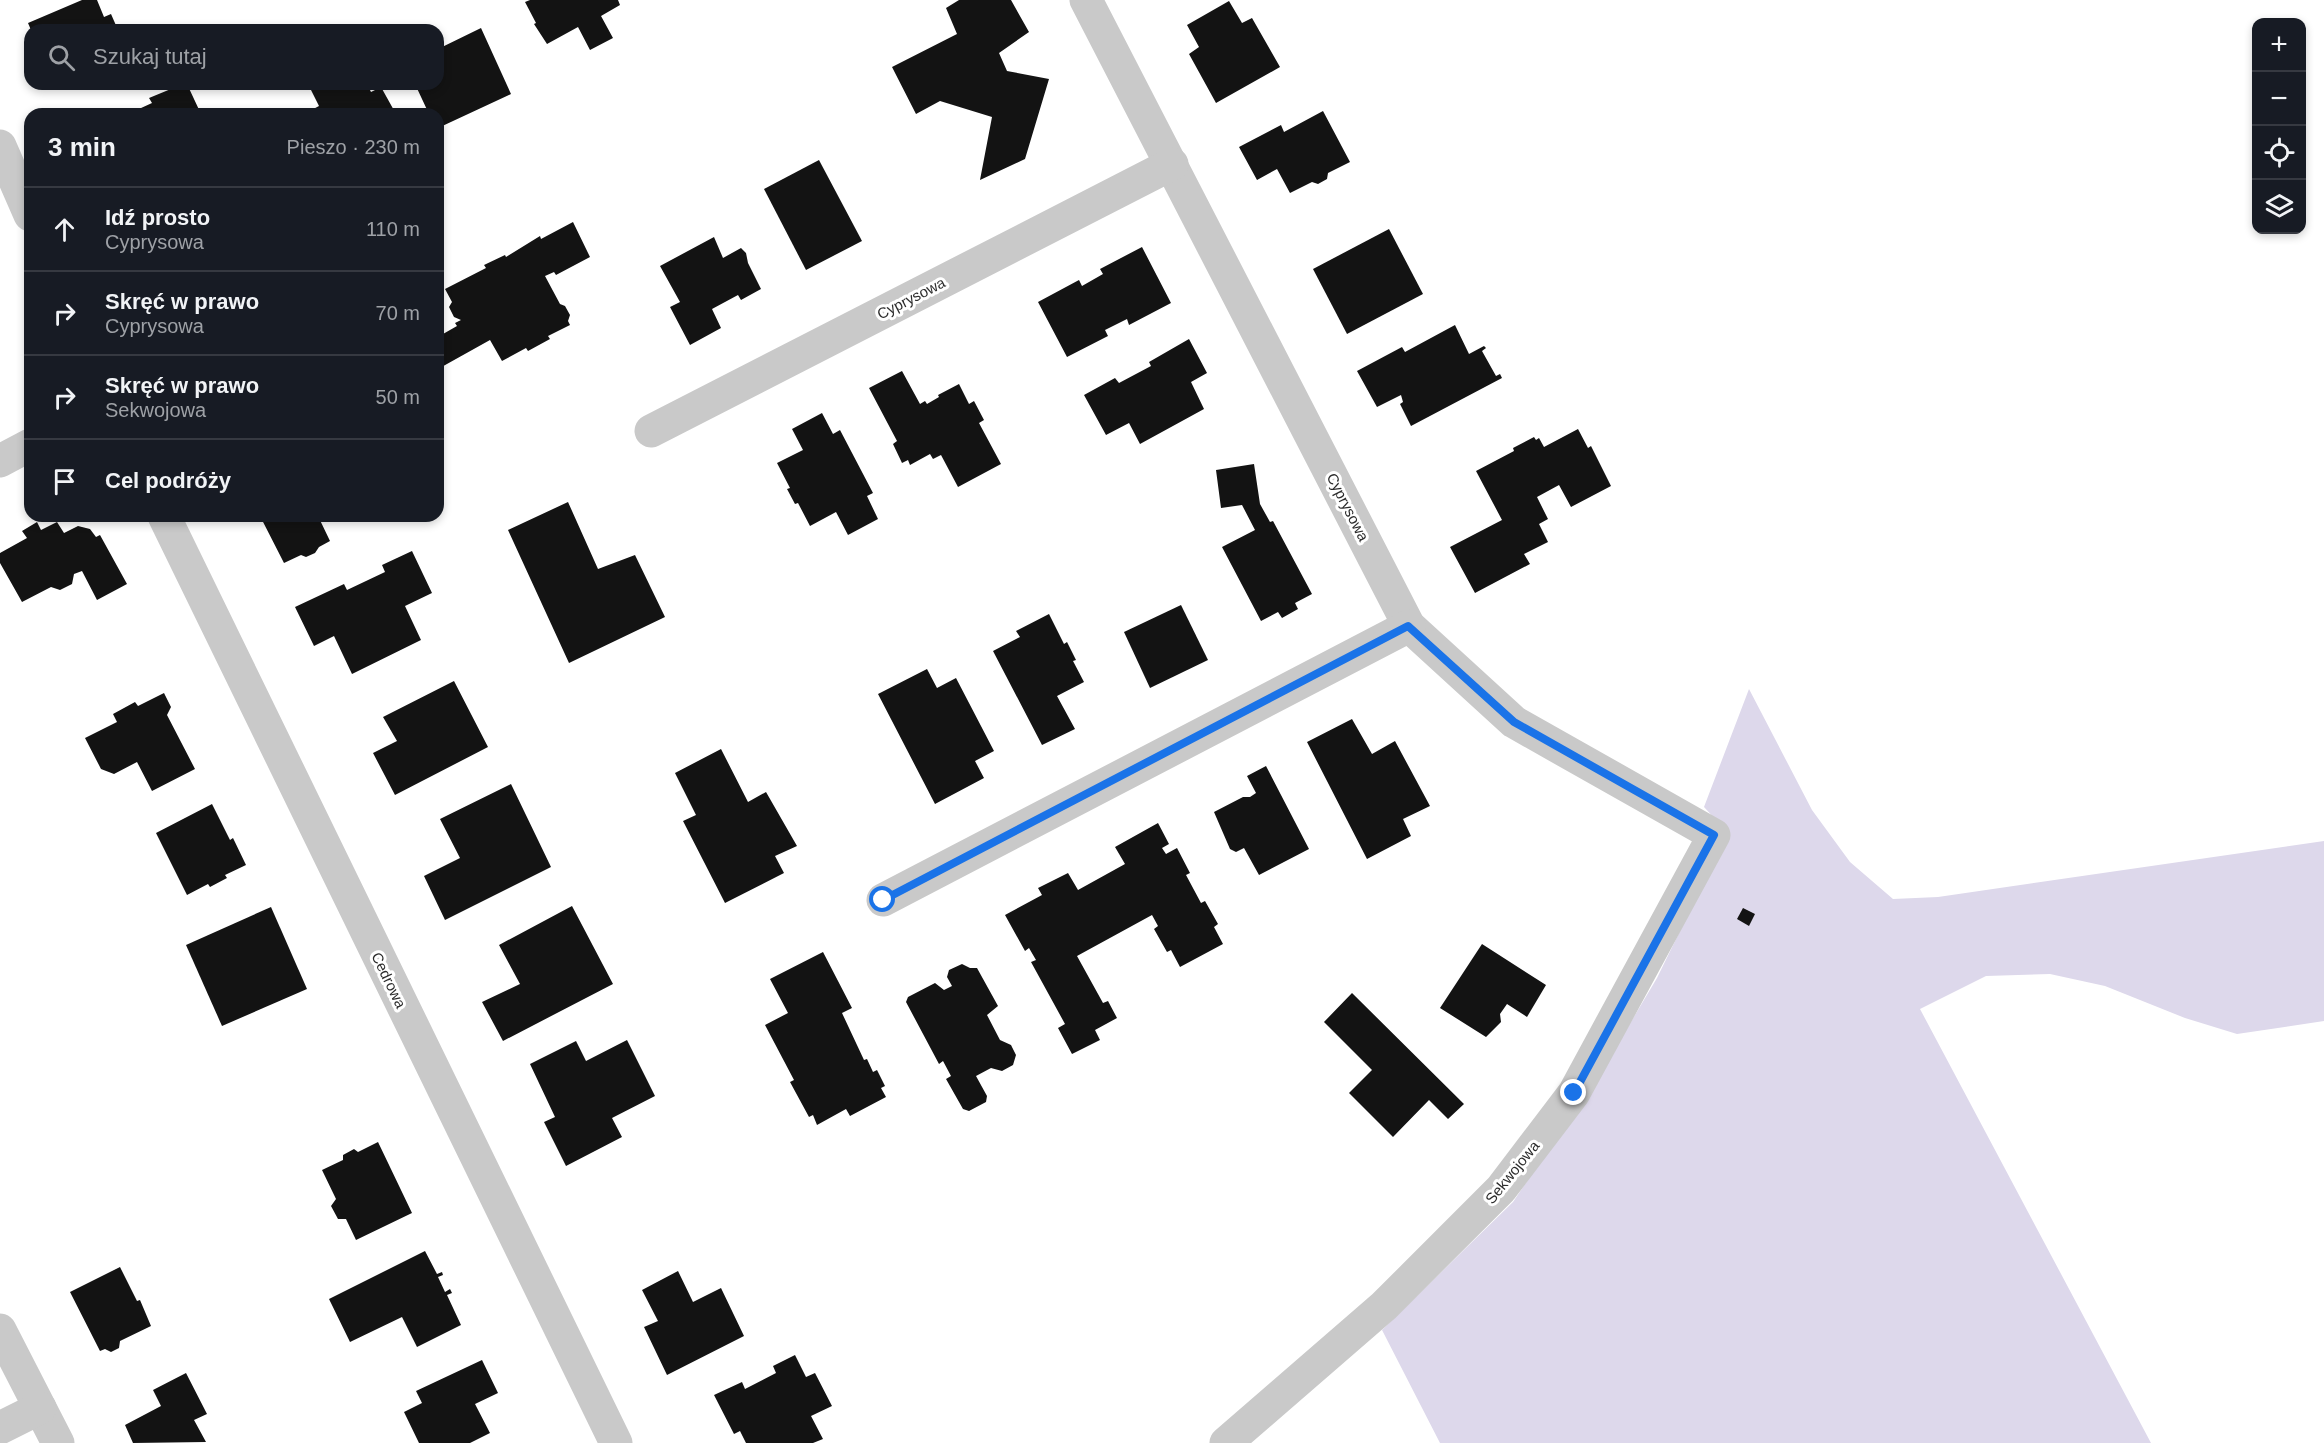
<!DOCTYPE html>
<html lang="pl">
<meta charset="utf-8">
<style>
body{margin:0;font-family:Helvetica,sans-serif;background:#20242c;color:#f1f3f6}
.controls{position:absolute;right:18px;top:18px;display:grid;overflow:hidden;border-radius:12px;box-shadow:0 3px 9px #0003}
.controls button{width:54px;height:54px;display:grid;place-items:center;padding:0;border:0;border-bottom:2px solid #363941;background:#171b24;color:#f1f3f6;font:30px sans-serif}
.stop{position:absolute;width:18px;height:18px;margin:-14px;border:4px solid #1a73e8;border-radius:50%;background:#fff}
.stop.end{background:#1a73e8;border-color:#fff;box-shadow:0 2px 6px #0008}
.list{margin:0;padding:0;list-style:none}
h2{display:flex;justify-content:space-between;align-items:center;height:78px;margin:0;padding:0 24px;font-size:26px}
h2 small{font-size:20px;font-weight:400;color:#9ea1a6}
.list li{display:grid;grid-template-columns:39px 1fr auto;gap:18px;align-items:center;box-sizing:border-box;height:84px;padding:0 24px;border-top:2px solid #363941}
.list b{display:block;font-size:22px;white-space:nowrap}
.list p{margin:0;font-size:20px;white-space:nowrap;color:#9ea1a6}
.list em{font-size:20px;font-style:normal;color:#9ea1a6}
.icon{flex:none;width:33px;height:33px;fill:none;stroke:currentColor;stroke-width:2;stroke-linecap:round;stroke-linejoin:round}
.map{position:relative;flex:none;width:2324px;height:1443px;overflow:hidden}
.search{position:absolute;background:#171b24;box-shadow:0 3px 9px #0003;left:24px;top:24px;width:420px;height:66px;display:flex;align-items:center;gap:15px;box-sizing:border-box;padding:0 21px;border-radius:18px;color:#9ea1a6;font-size:22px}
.panel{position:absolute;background:#171b24;box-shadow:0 3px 9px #0003;left:24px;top:108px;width:420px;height:414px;border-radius:18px}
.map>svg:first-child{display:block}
.green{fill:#ddd8eb}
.building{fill:#131313}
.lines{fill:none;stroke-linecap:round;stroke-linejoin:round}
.minor{stroke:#c9c9c9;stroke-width:33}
.route{stroke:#1a73e8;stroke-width:8}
.labels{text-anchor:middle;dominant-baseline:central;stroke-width:6;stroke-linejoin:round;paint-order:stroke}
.street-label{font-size:15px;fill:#2c2c2c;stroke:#fff}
</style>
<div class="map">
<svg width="2324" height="1443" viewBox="0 0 2324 1443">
<rect width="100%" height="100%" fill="#fff"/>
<!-- green -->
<path class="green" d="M 1749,689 L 1812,810 L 1850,862 L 1893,899 L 1938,897 L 2324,841 L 2324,1021 L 2237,1034 L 2185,1018 L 2105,986 L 2050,974 L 1986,976 L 1920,1009 L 2151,1443 L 1440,1443 L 1382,1330 L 1513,1202 L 1600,1074 L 1657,978 L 1728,833 L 1704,807 Z"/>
<!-- building -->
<g class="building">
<path d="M 82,0 L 97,0 L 104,17 L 111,14 L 118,30 L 31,30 L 28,23 Z"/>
<path d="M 530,0 L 618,0 L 620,5 L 601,16 L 613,38 L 590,50 L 578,27 L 547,44 L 534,24 L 536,23 L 525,2 Z"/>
<path d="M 959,0 L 1011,0 L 1029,32 L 999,53 L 1007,71 L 1049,79 L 1025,159 L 980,180 L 992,117 L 940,101 L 916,114 L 892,67 L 957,34 L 946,8 Z"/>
<path d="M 1229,1 L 1242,23 L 1252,18 L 1280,67 L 1216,103 L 1189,54 L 1199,47 L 1187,25 Z"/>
<path d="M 481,28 L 511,94 L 438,128 L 438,114 L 429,114 L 415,84 L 438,84 L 438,49 Z"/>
<path d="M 183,84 L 187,84 L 201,114 L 128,114 L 152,103 L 149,98 Z"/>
<path d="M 308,84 L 367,84 L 371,92 L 381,87 L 396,114 L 304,114 L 319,106 Z"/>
<path d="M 1323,111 L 1350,162 L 1328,173 L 1327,179 L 1318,184 L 1312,182 L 1290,193 L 1277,169 L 1257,180 L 1239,147 L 1281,125 L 1284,132 Z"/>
<path d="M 819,160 L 862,241 L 806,270 L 764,189 Z"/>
<path d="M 573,222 L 590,257 L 556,275 L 554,272 L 545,276 L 560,304 L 565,306 L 570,315 L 568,321 L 570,325 L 548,336 L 550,339 L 528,351 L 526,348 L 502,361 L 490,340 L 438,369 L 438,325 L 443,334 L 457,326 L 455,323 L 461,320 L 454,317 L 449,307 L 452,302 L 445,289 L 486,268 L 484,265 L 505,255 L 506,257 L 540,236 L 541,239 Z"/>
<path d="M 1389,229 L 1423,294 L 1347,334 L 1313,269 Z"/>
<path d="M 714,237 L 723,258 L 741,248 L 746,253 L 748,263 L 761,289 L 741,300 L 738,295 L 712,309 L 721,328 L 690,345 L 670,307 L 680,302 L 660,266 Z"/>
<path d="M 1142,247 L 1171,303 L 1129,325 L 1127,319 L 1105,330 L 1108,336 L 1067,357 L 1038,302 L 1079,280 L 1082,286 L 1103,274 L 1100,269 Z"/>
<path d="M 1455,325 L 1469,354 L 1484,346 L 1486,348 L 1482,351 L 1496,376 L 1500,374 L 1502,378 L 1411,426 L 1400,404 L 1403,402 L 1401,395 L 1377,407 L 1357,371 L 1402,347 L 1405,352 Z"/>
<path d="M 1189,339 L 1207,373 L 1191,382 L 1204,409 L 1140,444 L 1129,423 L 1106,435 L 1084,395 L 1115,378 L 1119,383 L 1151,366 L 1149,362 Z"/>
<path d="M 902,371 L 920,404 L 925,401 L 927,404 L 939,397 L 938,395 L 959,384 L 969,404 L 974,401 L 984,420 L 979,423 L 1001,464 L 958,487 L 941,455 L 933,459 L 930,454 L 910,465 L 908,460 L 902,463 L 893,444 L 897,441 L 869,388 Z"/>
<path d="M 822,413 L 833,434 L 840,430 L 873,493 L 867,496 L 878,519 L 848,535 L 836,512 L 810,526 L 798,503 L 795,504 L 787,489 L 790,488 L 777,463 L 803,450 L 792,429 Z"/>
<path d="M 1578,429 L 1588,448 L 1591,446 L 1611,486 L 1571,507 L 1559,485 L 1537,497 L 1548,519 L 1539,524 L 1548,542 L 1524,554 L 1530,564 L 1475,593 L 1450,547 L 1502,520 L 1476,471 L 1514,451 L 1513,448 L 1534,437 L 1536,440 L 1539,438 L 1544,447 Z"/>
<path d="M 1254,464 L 1260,504 L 1270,522 L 1273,521 L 1312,594 L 1295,603 L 1298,609 L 1282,618 L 1278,612 L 1261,621 L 1222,547 L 1255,530 L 1242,505 L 1221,508 L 1216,470 Z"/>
<path d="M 568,502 L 598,569 L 635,555 L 665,617 L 569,663 L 508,530 Z"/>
<path d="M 260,516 L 318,516 L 330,541 L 319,547 L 315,553 L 306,557 L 301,555 L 284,563 Z"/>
<path d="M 37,522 L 41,530 L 57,522 L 64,533 L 78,526 L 90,529 L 96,537 L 100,535 L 127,584 L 97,600 L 82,571 L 74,574 L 72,584 L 60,590 L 51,587 L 22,602 L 0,563 L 0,553 L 27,538 L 22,531 Z"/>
<path d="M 412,551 L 432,593 L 405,606 L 421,640 L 352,674 L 334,636 L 314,646 L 295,607 L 344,584 L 347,590 L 385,572 L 382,565 Z"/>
<path d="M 1181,605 L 1208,660 L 1150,688 L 1124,632 Z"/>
<path d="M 1049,614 L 1064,644 L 1067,642 L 1076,660 L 1073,661 L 1084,682 L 1057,696 L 1075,729 L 1042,745 L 993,651 L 1020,637 L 1016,631 Z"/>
<path d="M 927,669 L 937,688 L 956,678 L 994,751 L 975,761 L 984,778 L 935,804 L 878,694 Z"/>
<path d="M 454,681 L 488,747 L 395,795 L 373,753 L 397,741 L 383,717 Z"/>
<path d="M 164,693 L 171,707 L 167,715 L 195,769 L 152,791 L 137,762 L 114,774 L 101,769 L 85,738 L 117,722 L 113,714 L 135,702 L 138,706 Z"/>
<path d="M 1352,719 L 1372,754 L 1395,741 L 1430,806 L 1403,819 L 1411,836 L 1367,859 L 1307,742 Z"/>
<path d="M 721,749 L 748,802 L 766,792 L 797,846 L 775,856 L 784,873 L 725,903 L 683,821 L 696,815 L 675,773 Z"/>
<path d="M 1266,766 L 1309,849 L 1259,875 L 1244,848 L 1236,852 L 1230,849 L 1214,812 L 1243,797 L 1250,797 L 1256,793 L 1247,776 Z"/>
<path d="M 511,784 L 551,867 L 445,920 L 424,876 L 460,858 L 440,819 Z"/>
<path d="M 212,804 L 230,840 L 233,838 L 246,865 L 225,875 L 227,878 L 210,887 L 208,884 L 187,895 L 156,833 Z"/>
<path d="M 1158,823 L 1169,844 L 1162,848 L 1166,854 L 1177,848 L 1190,873 L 1186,875 L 1201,903 L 1205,901 L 1218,924 L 1214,927 L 1223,944 L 1180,967 L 1171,950 L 1167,952 L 1154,929 L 1158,926 L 1152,915 L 1077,956 L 1103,1003 L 1108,1001 L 1117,1018 L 1095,1030 L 1100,1040 L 1072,1054 L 1058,1028 L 1065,1024 L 1031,962 L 1036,960 L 1029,948 L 1025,951 L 1005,915 L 1042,895 L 1038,888 L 1068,873 L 1078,890 L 1125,864 L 1115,847 Z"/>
<path d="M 572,906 L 613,984 L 503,1041 L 482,1002 L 520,984 L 499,945 Z"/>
<path d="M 271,907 L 307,989 L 222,1026 L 186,945 Z"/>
<path d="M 1743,908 L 1755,914 L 1749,926 L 1737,919 Z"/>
<path d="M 1482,944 L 1546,985 L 1527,1017 L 1507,1004 L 1500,1014 L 1501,1022 L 1486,1037 L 1440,1008 Z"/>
<path d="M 823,952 L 852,1008 L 842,1013 L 864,1060 L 867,1059 L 873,1072 L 877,1070 L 885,1086 L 881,1088 L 886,1097 L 850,1116 L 846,1109 L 817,1125 L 813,1115 L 809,1117 L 790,1082 L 794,1080 L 765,1025 L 788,1013 L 770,979 Z"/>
<path d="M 962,964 L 970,968 L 977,968 L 998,1006 L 987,1015 L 1000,1040 L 1011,1045 L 1016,1055 L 1013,1065 L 1002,1071 L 991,1068 L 976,1076 L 987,1096 L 986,1102 L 969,1111 L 963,1109 L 946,1079 L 951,1076 L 943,1061 L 939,1064 L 906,1002 L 908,997 L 935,983 L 944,990 L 952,986 L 947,977 L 949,970 Z"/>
<path d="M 1352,993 L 1464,1104 L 1448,1119 L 1429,1100 L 1393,1137 L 1349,1093 L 1372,1070 L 1324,1022 Z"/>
<path d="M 627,1040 L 655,1096 L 612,1118 L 622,1137 L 566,1166 L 544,1122 L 555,1117 L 530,1064 L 576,1041 L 586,1061 Z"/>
<path d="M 378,1142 L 412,1213 L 356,1240 L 346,1219 L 338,1219 L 331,1206 L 336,1199 L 322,1170 L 343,1160 L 343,1155 L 354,1149 L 358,1152 Z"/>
<path d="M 425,1251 L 437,1274 L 442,1272 L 443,1275 L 438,1277 L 445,1292 L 450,1289 L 452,1293 L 447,1295 L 461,1325 L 417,1347 L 402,1317 L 350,1342 L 329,1299 Z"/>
<path d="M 120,1267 L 137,1301 L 140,1300 L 151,1326 L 120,1341 L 119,1348 L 111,1352 L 105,1349 L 100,1351 L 70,1292 Z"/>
<path d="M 678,1271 L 693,1302 L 721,1288 L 744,1336 L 667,1375 L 644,1327 L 658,1321 L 642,1290 Z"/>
<path d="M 795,1355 L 806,1377 L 815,1373 L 832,1406 L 811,1416 L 823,1439 L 813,1443 L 746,1443 L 740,1431 L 734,1434 L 714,1395 L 742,1382 L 745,1389 L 776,1373 L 773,1366 Z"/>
<path d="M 482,1360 L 498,1393 L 475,1404 L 490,1433 L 470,1443 L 419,1443 L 404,1412 L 422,1403 L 416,1391 Z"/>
<path d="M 186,1373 L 207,1414 L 194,1420 L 206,1442 L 133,1443 L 125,1425 L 161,1406 L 153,1390 Z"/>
</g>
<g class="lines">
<!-- minor -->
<g class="minor">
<path d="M 1086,0 L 1409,626 L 1514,722 L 1714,835 L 1574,1093 L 1501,1189 L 1384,1306 L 1226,1443"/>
<path d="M 0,146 L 30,215"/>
<path d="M 651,431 L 1172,164"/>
<path d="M 0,461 L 30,445"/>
<path d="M 164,516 L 616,1443"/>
<path d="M 883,900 L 1409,626"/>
<path d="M 0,1330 L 58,1443"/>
<path d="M 0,1428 L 40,1408"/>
</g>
</g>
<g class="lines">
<!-- route -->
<path class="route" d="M 883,900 L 1408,626 L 1514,722 L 1714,835 L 1574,1093"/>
</g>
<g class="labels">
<!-- street labels -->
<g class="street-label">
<text transform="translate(911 298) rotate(-27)">Cyprysowa</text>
<text transform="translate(1348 507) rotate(63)">Cyprysowa</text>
<text transform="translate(389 980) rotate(64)">Cedrowa</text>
<text transform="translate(1512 1172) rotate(-51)">Sekwojowa</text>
</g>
</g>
</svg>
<div class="controls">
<button>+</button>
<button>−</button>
<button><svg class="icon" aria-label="locate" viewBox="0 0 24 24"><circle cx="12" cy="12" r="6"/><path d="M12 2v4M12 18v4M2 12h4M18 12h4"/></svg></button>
<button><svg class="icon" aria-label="layers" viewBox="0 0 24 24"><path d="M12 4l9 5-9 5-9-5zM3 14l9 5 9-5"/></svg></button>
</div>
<div class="stop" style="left:883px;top:900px"></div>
<div class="stop end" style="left:1574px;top:1093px"></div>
<div class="search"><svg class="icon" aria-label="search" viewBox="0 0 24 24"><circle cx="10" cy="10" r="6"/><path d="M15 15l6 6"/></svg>Szukaj tutaj</div>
<section class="panel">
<h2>3 min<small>Pieszo · 230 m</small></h2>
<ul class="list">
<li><svg class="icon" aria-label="ahead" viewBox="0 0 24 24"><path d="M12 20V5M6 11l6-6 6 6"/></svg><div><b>Idź prosto</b><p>Cyprysowa</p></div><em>110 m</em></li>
<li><svg class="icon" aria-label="right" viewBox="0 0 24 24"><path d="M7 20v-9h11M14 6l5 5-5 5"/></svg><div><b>Skręć w prawo</b><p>Cyprysowa</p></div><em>70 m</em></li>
<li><svg class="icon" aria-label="right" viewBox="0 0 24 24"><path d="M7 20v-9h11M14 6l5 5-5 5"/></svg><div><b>Skręć w prawo</b><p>Sekwojowa</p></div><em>50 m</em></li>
<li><svg class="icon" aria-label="arrive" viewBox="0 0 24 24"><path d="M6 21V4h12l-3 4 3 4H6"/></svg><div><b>Cel podróży</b></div></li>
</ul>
</section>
</div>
